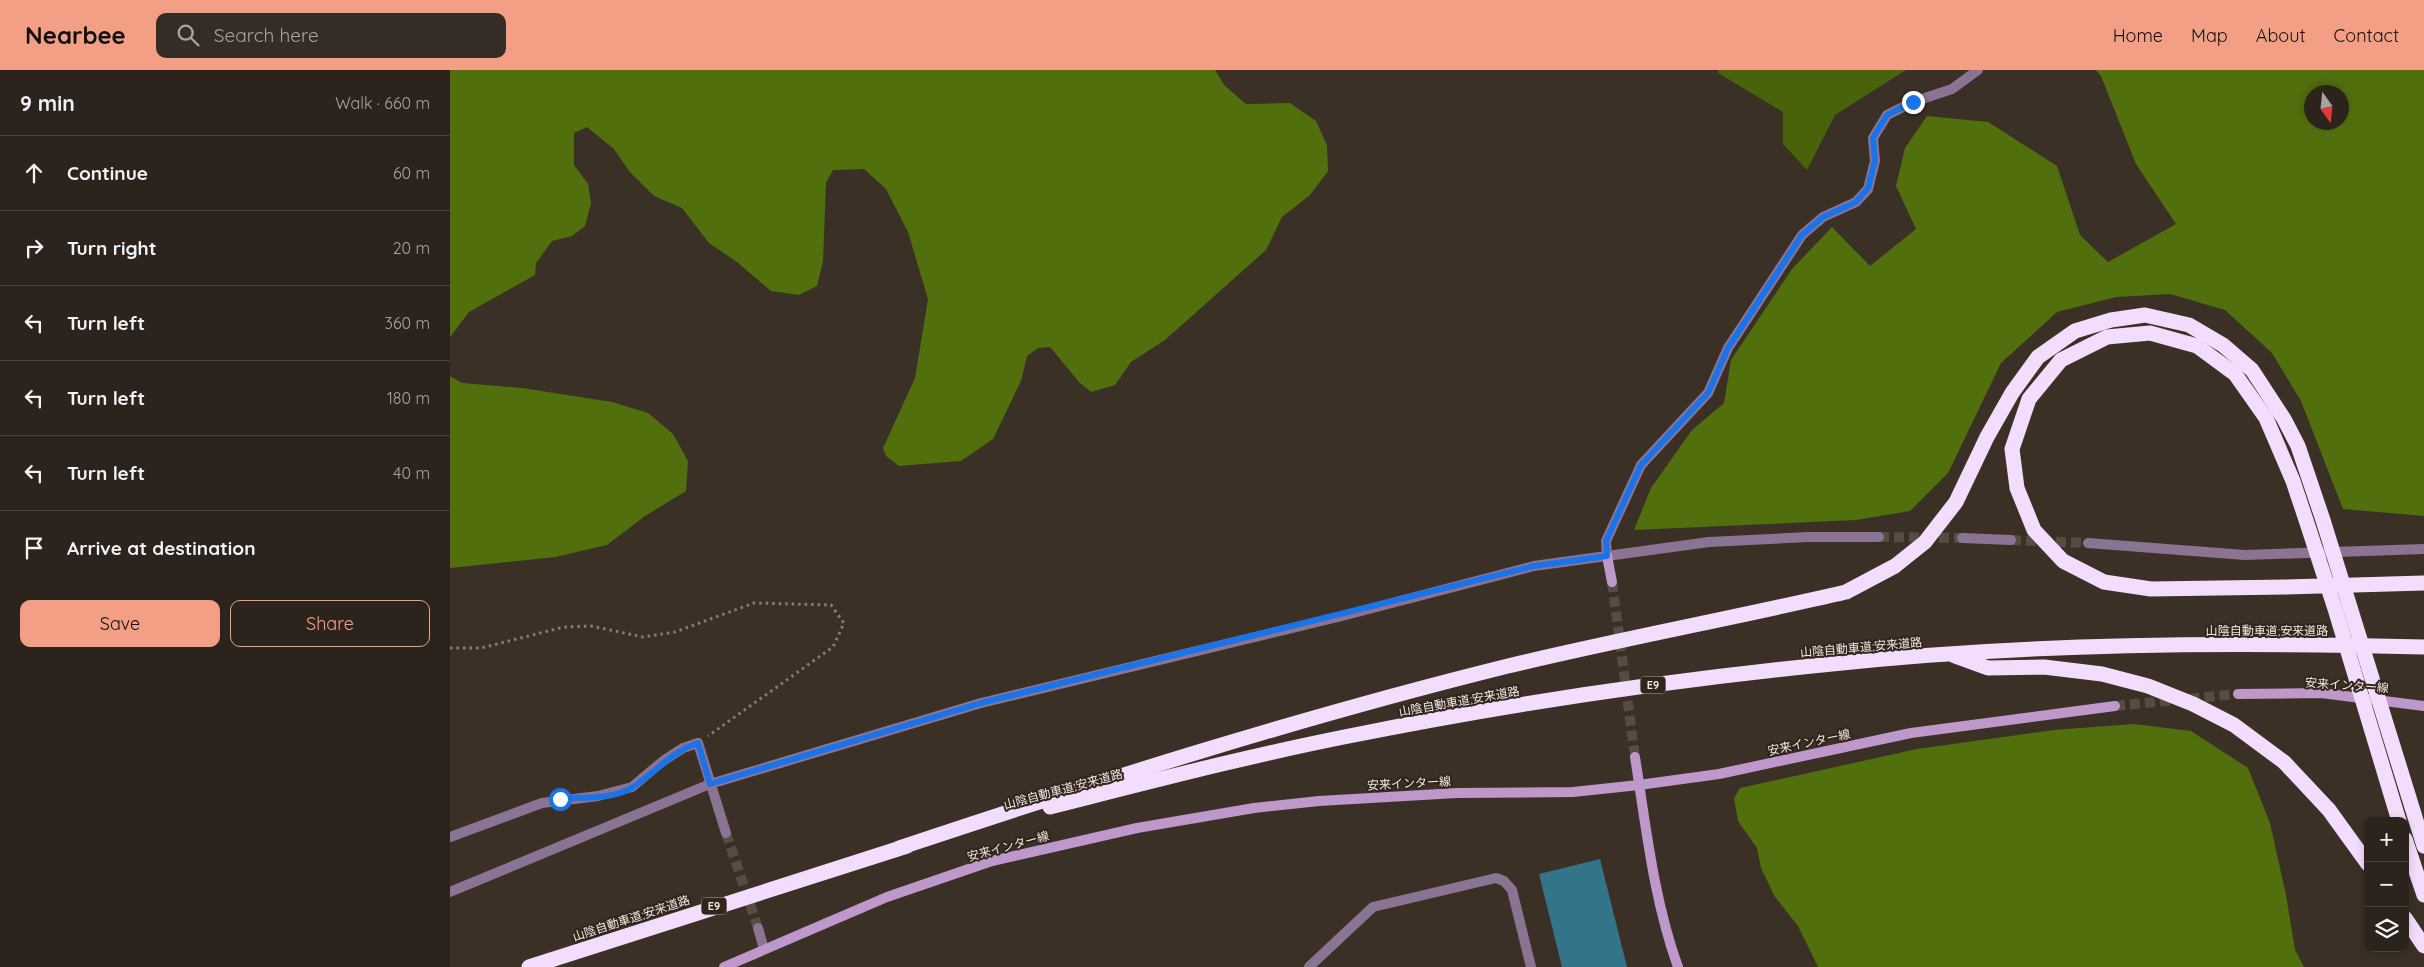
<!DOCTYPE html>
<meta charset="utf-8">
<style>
body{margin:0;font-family:Quicksand,"Noto Sans JP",sans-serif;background:#342c25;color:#f1f3f6}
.controls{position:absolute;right:15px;bottom:15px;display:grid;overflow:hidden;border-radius:10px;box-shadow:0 2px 8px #0003}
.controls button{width:45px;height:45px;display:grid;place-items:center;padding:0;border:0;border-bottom:1px solid #48413b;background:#2c241c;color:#f1f3f6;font:25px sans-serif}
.compass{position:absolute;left:1854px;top:15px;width:45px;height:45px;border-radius:50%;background:#2c241c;box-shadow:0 2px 8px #0003;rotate:165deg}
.stop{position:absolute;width:15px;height:15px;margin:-11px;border:4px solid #1a73e8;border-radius:50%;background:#fff}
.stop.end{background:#1a73e8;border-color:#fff;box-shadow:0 1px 5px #0008}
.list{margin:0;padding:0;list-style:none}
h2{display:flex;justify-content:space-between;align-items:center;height:65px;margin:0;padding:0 20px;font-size:21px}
h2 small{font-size:16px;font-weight:400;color:#a6a4a3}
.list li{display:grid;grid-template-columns:32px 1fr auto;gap:15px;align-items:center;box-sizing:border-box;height:75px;padding:0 20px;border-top:1px solid #48413b}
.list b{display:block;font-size:19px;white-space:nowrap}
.list em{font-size:16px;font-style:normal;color:#a6a4a3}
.actions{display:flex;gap:10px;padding:15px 20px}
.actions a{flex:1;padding:11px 0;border:1px solid #f39f85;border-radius:10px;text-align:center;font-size:18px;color:#f39f85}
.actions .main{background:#f39f85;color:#111}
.icon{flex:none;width:28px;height:28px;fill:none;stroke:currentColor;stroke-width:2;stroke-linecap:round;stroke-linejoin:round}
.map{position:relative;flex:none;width:1974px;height:897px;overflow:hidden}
header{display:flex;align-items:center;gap:30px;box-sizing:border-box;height:70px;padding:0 25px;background:#f39f85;color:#111}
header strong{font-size:24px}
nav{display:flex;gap:28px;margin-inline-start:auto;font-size:18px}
.search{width:350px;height:45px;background:#342c25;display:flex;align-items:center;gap:12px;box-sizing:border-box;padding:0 18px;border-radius:10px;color:#a6a4a3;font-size:19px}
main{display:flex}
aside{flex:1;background:#2c241c}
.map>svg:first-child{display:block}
.green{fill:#49630a}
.forest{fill:#526f0e;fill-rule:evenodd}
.water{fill:#337488}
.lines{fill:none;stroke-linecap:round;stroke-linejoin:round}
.street-tunnel{stroke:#564c42;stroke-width:10;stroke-dasharray:10 5;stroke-linecap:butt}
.secondary-tunnel{stroke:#564c42;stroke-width:10;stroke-dasharray:10 5;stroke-linecap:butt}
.path{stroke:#877d75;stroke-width:3;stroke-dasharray:2.5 4;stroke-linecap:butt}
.lane{stroke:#8b7493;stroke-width:10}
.street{stroke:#8b7493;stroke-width:10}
.secondary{stroke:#be98ca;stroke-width:10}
.highway{stroke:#f4ddfc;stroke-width:15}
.route{stroke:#1a73e8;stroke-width:6}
.labels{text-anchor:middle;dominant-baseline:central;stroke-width:4;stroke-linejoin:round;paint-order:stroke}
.shield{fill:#31261c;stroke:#b7aea7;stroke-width:1}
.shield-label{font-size:11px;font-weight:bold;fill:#f0e8e2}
.street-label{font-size:12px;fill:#f0e8e2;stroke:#31261c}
</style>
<header>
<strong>Nearbee</strong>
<div class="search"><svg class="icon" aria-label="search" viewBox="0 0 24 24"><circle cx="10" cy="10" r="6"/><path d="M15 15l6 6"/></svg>Search here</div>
<nav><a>Home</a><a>Map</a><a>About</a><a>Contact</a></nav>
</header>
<main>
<aside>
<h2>9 min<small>Walk · 660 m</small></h2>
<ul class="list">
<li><svg class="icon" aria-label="ahead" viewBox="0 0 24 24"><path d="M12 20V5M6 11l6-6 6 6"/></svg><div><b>Continue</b></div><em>60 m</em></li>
<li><svg class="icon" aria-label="right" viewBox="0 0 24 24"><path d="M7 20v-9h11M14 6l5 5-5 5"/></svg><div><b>Turn right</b></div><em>20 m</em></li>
<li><svg class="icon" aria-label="left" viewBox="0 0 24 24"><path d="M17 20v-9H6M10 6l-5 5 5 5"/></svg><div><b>Turn left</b></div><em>360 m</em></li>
<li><svg class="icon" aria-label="left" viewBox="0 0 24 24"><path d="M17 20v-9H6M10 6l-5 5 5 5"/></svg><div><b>Turn left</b></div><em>180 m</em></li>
<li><svg class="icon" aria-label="left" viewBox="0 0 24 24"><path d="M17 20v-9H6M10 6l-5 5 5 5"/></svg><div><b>Turn left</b></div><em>40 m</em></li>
<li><svg class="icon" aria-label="arrive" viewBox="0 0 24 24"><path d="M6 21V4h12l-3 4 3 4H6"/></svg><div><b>Arrive at destination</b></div></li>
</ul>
<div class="actions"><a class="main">Save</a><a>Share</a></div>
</aside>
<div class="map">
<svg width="1974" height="897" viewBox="0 0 1974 897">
<rect width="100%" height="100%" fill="#3b3026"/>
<!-- green -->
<path class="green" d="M 1268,0 L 1456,0 L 1385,45 L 1357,100 L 1333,74 L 1333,42 L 1268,3 Z"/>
<!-- forest -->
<g class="forest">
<path d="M 0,0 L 765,0 L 775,16 L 796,34 L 840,33 L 866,51 L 877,75 L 878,101 L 860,125 L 832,147 L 816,180 L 715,270 L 681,292 L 665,315 L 641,322 L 629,312 L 600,277 L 588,278 L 577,286 L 571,311 L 543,369 L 511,391 L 449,396 L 436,386 L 433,378 L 465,308 L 478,229 L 458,162 L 436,119 L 414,99 L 383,100 L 376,113 L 373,191 L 367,216 L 349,225 L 321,221 L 287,192 L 259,173 L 232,138 L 204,126 L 179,101 L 164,79 L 137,57 L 124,63 L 124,95 L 138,114 L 141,133 L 135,156 L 122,166 L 102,171 L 86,193 L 85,205 L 19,242 L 0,267 Z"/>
<path d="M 1646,0 L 1974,0 L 1974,446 L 1893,439 L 1851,331 L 1822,283 L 1775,240 L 1720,224 L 1666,227 L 1607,242 L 1551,293 L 1498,403 L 1460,441 L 1406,450 L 1184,460 L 1201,418 L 1242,360 L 1274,333 L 1281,290 L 1342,199 L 1382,157 L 1420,196 L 1466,159 L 1446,116 L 1455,78 L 1477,46 L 1538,52 L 1607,96 L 1630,165 L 1658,192 L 1726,154 L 1686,94 L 1651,6 ZM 1892,22 L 1892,52 L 1862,52 L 1862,22 Z"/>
<path d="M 0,306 L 12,313 L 72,318 L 162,332 L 198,343 L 223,364 L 238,391 L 236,421 L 195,446 L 157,475 L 105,487 L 0,498 Z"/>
<path d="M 1684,654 L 1741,661 L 1798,698 L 1820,753 L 1836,825 L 1845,880 L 1854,897 L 1368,897 L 1348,856 L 1325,827 L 1311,798 L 1307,778 L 1288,751 L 1284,728 L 1290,718 L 1467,679 L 1604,660 Z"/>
</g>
<!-- water -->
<path class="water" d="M 1150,789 L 1177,897 L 1112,897 L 1089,804 Z"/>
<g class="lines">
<!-- street-tunnel -->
<g class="street-tunnel">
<path d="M 1429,467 L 1512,468"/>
<path d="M 1561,470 L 1638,473"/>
<path d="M 276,763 L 308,858"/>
</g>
<!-- secondary-tunnel -->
<g class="secondary-tunnel">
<path d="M 1162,512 L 1185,687"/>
<path d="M 1665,636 L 1788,624"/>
</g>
<!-- path -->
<path class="path" d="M 0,578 L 31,578 L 114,557 L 141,556 L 193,567 L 225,562 L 304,533 L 381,535 L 394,553 L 383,577 L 258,666"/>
<!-- lane -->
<path class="lane" d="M 0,767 L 92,733 L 148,726 L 182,717 L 213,691 L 233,678 L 248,673"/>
<!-- street -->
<g class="street">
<path d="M 1512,468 L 1561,470"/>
<path d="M 1638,473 L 1795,485 L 1974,479"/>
<path d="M 1157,486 L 1156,471 L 1191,395 L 1258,323 L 1278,278 L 1352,165 L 1373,147 L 1406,132 L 1418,119 L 1425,91 L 1423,68 L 1437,45 L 1463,32 L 1502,19 L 1528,0"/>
<path d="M 248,673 L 276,763"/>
<path d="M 0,822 L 260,714 L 531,633 L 892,546 L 1084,496 L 1259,472 L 1358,467 L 1429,467"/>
<path d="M 308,858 L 314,879"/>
<path d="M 859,897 L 923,837 L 1046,808 L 1054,811 L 1062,820 L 1081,897"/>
</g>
<!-- secondary -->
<g class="secondary">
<path d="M 1157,486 L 1162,512"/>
<path d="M 1788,624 L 1871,623 L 1974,636"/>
<path d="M 1185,687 C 1196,757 1204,831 1228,897"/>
<path d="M 274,897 L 437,827 L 542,791 L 687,758 L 804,738 L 869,731 L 1007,723 L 1123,722 L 1189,715 L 1269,704 L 1461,663 L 1665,636"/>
</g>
<!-- highway -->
<g class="highway">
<path d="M 1505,586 L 1538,598 L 1594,597 L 1652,604 L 1698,616 L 1743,634 L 1784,655 L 1834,692 L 1879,740 L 1918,794"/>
<path d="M 600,737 C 699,712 798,686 899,666 C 1058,634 1220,610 1382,594 C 1578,573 1777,572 1974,577"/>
<path d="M 1949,751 L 1886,542 L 1856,450 L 1843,411 L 1816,348 L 1785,304 L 1747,276 L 1700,263 L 1657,267 L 1611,290 L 1579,329 L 1562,379 L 1567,418 L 1584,460 L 1613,491 L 1654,512 L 1701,519 L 1836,517 L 1939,514 L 1974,513"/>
<path d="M 1955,769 L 1974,825"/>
<path d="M 449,778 C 650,711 852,647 1058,596 C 1170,569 1284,548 1396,522 L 1445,496 L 1475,472 L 1506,432 L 1537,367 L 1562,323 L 1588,287 L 1625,261 L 1661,250 L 1695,245 L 1739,255 L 1773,275 L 1802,300 L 1834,349 L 1848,376 L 1873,450 L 1974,776"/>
<path d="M 1955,848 L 1974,876"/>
<path d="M 79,897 L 457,776"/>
</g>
</g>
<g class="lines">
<!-- route -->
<path class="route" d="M 110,729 C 132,727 163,730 183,717 C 206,702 221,682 248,673 L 260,714 L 531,633 L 1084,496 L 1157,486 L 1156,471 L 1191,395 L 1258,323 L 1278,278 L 1352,165 L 1373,147 L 1406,132 L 1418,118 L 1425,91 L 1423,68 L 1437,45 L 1463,32"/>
</g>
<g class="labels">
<!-- shield labels -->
<g class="shield">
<rect x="1190.5" y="606.5" width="25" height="17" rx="4"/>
<rect x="251.5" y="827.5" width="25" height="17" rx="4"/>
</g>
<g class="shield-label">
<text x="1203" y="615">E9</text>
<text x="264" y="836">E9</text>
</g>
<!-- street labels -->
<g class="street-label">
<text x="1817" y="560">山陰自動車道;安来道路</text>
<text transform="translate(1411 577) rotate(-5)">山陰自動車道;安来道路</text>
<text transform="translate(1897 615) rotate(4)">安来インター線</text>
<text transform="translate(1009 631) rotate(-10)">山陰自動車道;安来道路</text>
<text transform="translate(1359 672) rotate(-12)">安来インター線</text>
<text transform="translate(959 713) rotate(-3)">安来インター線</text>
<text transform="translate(613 719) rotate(-15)">山陰自動車道;安来道路</text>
<text transform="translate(558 776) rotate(-15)">安来インター線</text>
<text transform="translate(181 848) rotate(-18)">山陰自動車道;安来道路</text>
</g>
</g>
</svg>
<div class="controls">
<button>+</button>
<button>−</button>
<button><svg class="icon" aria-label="layers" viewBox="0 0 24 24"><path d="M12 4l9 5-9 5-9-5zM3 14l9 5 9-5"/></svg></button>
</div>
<svg class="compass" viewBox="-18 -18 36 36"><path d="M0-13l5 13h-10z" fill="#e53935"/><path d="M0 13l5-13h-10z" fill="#a6a4a3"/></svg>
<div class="stop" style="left:110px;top:729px"></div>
<div class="stop end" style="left:1463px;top:32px"></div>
</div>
</main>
